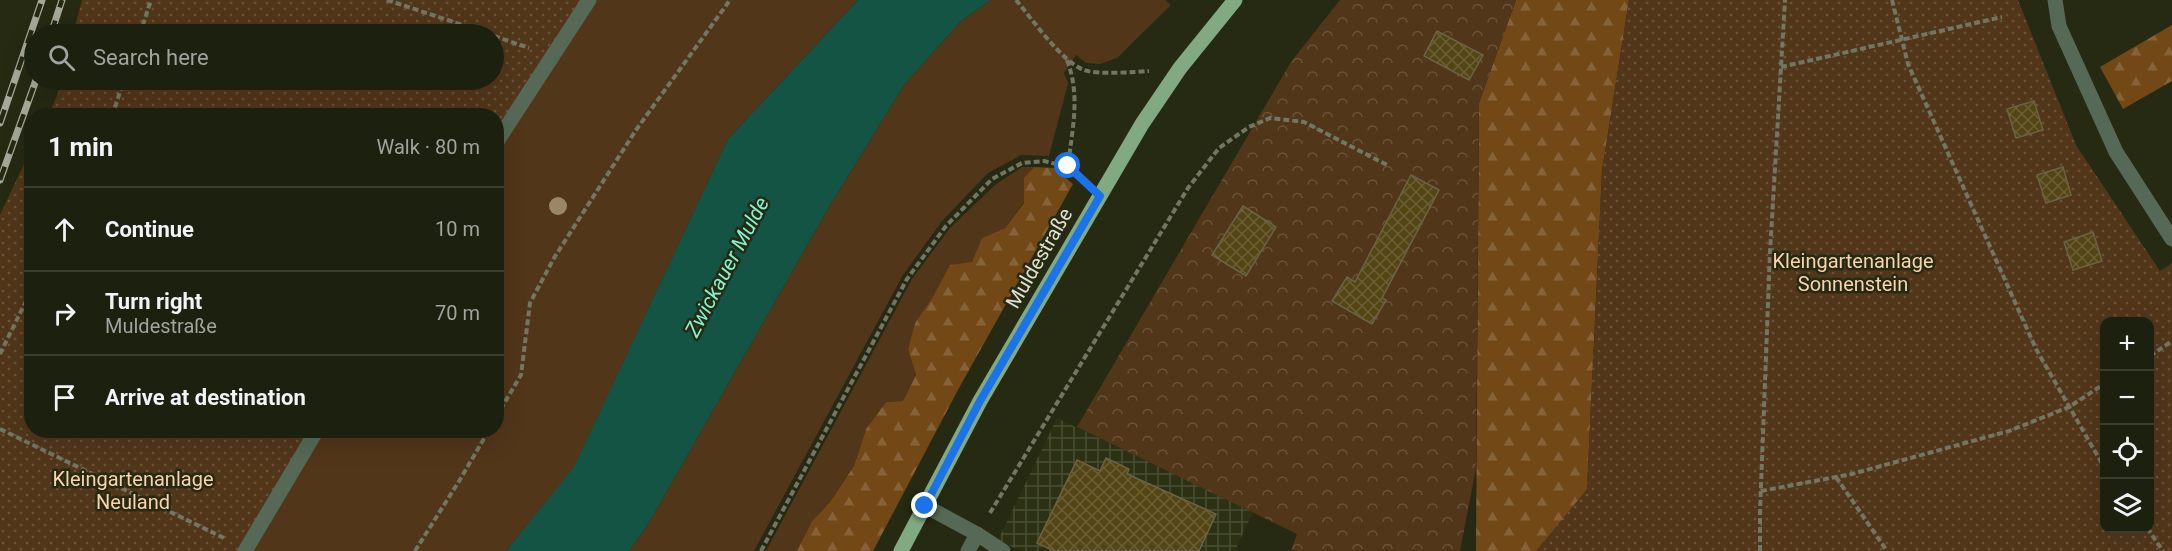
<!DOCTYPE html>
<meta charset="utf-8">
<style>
body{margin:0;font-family:Roboto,sans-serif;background:#292d1c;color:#f1f3f6}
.controls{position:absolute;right:18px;bottom:18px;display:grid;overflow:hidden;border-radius:12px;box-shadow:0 6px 24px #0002}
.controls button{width:54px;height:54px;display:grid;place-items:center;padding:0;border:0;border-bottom:2px solid #3a3e2e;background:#1c200e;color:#f1f3f6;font:30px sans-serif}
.stop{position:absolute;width:18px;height:18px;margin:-14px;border:4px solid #1a73e8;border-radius:50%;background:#fff}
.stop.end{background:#1a73e8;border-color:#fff;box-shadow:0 2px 6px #0008}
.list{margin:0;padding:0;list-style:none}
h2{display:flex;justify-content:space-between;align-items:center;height:78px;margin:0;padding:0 24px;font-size:26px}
h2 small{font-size:20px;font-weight:400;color:#a0a39e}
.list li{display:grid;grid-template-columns:39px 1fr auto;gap:18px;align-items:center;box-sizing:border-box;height:84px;padding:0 24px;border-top:2px solid #3a3e2e}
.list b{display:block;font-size:22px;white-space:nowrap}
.list p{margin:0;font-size:20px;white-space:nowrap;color:#a0a39e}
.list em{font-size:20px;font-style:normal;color:#a0a39e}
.icon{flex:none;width:33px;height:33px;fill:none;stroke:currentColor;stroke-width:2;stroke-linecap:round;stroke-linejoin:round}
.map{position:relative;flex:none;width:2172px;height:551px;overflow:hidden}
.search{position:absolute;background:#1c200e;box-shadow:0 6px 24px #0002;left:24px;top:24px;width:480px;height:66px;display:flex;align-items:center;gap:15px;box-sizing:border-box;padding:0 21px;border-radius:33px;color:#a0a39e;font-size:22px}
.panel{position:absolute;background:#1c200e;box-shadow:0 6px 24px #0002;left:24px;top:108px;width:480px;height:330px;border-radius:24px}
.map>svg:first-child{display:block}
.industrial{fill:url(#industrial-grid)}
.grass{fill:#51361a}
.forest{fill:url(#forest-firs)}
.park{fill:url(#park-crowns)}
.garden{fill:url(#garden-dots);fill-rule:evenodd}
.water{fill:#145444}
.building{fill:url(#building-cross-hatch);stroke:#6b6248;stroke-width:1.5}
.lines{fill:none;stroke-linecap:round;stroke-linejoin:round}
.path{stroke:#727662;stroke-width:4;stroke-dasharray:6 3;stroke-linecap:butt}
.minor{stroke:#556956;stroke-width:15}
.major{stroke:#81aa82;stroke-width:15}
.rail-casing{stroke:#a6a999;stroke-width:7}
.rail{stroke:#262a13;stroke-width:4.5;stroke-dasharray:14;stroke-linecap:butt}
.tree{fill:#9b8667}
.route{stroke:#1a73e8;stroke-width:8}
.labels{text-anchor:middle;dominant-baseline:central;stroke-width:5;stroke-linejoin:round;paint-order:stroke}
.street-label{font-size:20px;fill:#dde0d2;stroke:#262a13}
.park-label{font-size:20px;fill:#fbd2ab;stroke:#262a13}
.water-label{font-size:21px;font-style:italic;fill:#81f3d1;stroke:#262a13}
</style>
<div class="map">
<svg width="2172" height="551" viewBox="0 0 2172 551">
<defs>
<pattern id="industrial-grid" width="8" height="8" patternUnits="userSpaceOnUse" patternTransform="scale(1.5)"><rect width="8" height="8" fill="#2b3112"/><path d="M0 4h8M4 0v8" fill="none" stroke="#494f34"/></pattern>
<pattern id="forest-firs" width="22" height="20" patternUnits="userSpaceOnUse" patternTransform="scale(1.5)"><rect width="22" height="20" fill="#734817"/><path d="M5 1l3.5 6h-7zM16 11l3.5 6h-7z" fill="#866238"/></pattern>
<pattern id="park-crowns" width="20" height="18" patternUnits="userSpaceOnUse" patternTransform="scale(1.5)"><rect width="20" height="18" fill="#51361a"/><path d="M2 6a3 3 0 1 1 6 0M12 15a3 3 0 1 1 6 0" fill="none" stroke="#6a533a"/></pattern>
<pattern id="garden-dots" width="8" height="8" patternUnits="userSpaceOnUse" patternTransform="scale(1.5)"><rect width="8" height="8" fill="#51361a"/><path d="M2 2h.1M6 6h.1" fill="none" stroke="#6a533a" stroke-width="1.8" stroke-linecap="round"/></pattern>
<pattern id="building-cross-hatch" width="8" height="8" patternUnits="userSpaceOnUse" patternTransform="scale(1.5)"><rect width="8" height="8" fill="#534514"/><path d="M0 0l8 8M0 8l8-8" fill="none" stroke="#6b6035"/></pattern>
</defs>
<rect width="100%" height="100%" fill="#262a13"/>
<!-- industrial -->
<path class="industrial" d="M 1057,418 L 1253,512 L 1235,551 L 1021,551 L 998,540 Z"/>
<!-- grass -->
<g class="grass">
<path d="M 589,0 L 858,0 L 728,139 L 574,468 L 506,551 L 245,551 L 317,431 L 496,430 L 497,143 Z"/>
<path d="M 991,0 L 1165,0 L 1171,5 L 1117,58 L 1100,64 L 1086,63 L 1076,55 L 1064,73 L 1068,83 L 1049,156 L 1021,155 L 988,173 L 942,221 L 903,275 L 754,551 L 629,551 L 647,526 L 829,207 L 904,85 L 961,21 Z"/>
<path d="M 1022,167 L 1034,167 L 1024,179 L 1024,202 L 1005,228 L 982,238 L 972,262 L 934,295 L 915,323 L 908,349 L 916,375 L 903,401 L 886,402 L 866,429 L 854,466 L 830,502 L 812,521 L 797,551 L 766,551 L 912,279 L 950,228 L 995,185 Z"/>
</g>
<!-- forest -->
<g class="forest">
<path d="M 1516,0 L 1629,0 L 1602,171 L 1587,489 L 1597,551 L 1476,551 L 1479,103 Z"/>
<path d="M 2172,25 L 2172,81 L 2123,109 L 2100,67 Z"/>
<path d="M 1034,167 L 1054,168 L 1073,184 L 959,388 L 873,551 L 797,551 L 812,521 L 830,502 L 854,466 L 866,429 L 886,402 L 903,401 L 916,375 L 908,349 L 915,323 L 934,295 L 950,265 L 972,262 L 982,238 L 1005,228 L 1024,203 L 1024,178 Z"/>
</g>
<!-- park -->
<path class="park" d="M 1340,0 L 1516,0 L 1479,103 L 1476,468 L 1460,551 L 1291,551 L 1297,534 L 1077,427 L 1291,62 Z"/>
<!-- garden -->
<g class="garden">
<path d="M 82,0 L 587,0 L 497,144 L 496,116 L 48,116 L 57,96 L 61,80 L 494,80 L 494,34 L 73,34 Z"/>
<path d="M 1629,0 L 2018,0 L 2076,145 L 2160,271 L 2172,263 L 2172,551 L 1536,551 L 1587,489 L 1602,171 ZM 2104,322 L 2150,322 L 2150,528 L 2104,528 Z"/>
<path d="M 31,149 L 32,430 L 317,431 L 243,551 L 0,551 L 0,215 Z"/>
</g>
<!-- water -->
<path class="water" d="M 858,0 L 991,0 L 961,21 L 904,85 L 829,207 L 647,526 L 629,551 L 506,551 L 574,467 L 728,139 Z"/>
<!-- building -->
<g class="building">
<path d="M 1437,31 L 1483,55 L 1469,80 L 1424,56 Z"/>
<path d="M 2034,101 L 2043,130 L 2016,138 L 2007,109 Z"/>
<path d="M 2063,167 L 2071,195 L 2046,203 L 2037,175 Z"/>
<path d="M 1411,175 L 1439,190 L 1382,298 L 1386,300 L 1372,324 L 1332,301 L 1347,277 L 1355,282 Z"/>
<path d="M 1243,206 L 1276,227 L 1246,276 L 1212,255 Z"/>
<path d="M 2093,232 L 2102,261 L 2073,270 L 2064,242 Z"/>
<path d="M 1106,458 L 1129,469 L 1127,474 L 1216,514 L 1199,551 L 1054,551 L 1037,543 L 1077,460 L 1100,471 Z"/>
</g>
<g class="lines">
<!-- path -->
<g class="path">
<path d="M 387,0 L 490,34"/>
<path d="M 1016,0 C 1033,20 1061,61 1084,70 C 1097,75 1134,72 1149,71"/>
<path d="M 1892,0 L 1908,64 L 2036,349 L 2104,467"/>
<path d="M 140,34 L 151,0"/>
<path d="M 494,36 L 529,48"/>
<path d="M 1067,60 C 1081,97 1072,128 1068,167 L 1082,180"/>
<path d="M 1781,67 L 2002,17"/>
<path d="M 112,116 L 124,80"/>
<path d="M 0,354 L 32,289"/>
<path d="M 2150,356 L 2172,341"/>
<path d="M 496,417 L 521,375 L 530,303 L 554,258 L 636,130 L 730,0"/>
<path d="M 0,429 L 226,539"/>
<path d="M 1836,477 L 1887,551"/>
<path d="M 1761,491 L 1852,474 L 2009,431 L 2069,407 L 2104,384"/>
<path d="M 990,513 L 1188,188 L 1219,148 L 1249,127 L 1270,118 L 1304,122 L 1387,165"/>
<path d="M 2147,528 L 2163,551"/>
<path d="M 415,551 L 461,478 L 489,430"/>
<path d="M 761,551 L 907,279 L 946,226 L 992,179 L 1022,163 L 1044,161 L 1068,167"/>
<path d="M 1760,551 L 1760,512 L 1770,252 L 1785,0"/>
</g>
<!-- minor -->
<g class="minor">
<path d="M 2055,0 L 2059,26 L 2116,152 L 2172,239"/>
<path d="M 496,143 L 589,0"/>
<path d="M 925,506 L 977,534"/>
<path d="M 245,551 L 317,430"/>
<path d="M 968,551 L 977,534 L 1003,551"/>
</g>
<!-- major -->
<path class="major" d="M 901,551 L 980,401 L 1142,124 L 1180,68 L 1235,0"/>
<!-- rail casing -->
<g class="rail-casing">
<g id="rail">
<path d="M 51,34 L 62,0"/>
<path d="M 0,123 L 42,0"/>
<path d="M 0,180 L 36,80"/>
</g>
</g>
<!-- rail -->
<use href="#rail" class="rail"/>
</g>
<!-- trees -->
<circle class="tree" cx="558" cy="206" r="9"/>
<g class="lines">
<!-- route -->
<path class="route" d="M 925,506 L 980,401 L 1100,196 L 1068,166"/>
</g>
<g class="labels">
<!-- street labels -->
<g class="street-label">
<text transform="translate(1039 258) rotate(-60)">Muldestraße</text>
</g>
<!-- park labels -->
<g class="park-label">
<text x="1853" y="261">Kleingartenanlage<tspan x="1853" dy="23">Sonnenstein</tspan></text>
<text x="133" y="479">Kleingartenanlage<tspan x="133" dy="23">Neuland</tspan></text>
</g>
<!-- water labels -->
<g class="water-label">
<text transform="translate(727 267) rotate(-62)">Zwickauer Mulde</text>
</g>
</g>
</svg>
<div class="controls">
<button>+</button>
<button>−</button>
<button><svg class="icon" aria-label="locate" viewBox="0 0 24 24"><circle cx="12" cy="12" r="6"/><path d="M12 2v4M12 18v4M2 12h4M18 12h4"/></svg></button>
<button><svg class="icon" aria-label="layers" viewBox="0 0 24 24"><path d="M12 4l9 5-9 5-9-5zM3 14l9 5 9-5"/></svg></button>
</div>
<div class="stop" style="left:1068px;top:166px"></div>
<div class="stop end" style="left:925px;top:506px"></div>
<div class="search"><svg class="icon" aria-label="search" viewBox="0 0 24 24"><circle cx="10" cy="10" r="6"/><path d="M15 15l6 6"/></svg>Search here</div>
<section class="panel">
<h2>1 min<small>Walk · 80 m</small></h2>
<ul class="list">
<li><svg class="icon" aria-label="ahead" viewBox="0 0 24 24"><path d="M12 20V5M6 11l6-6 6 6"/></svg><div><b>Continue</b></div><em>10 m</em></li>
<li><svg class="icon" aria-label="right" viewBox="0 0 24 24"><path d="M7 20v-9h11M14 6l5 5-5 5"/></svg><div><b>Turn right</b><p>Muldestraße</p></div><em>70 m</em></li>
<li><svg class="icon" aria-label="arrive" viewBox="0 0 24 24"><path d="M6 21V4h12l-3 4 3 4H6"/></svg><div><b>Arrive at destination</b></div></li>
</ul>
</section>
</div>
